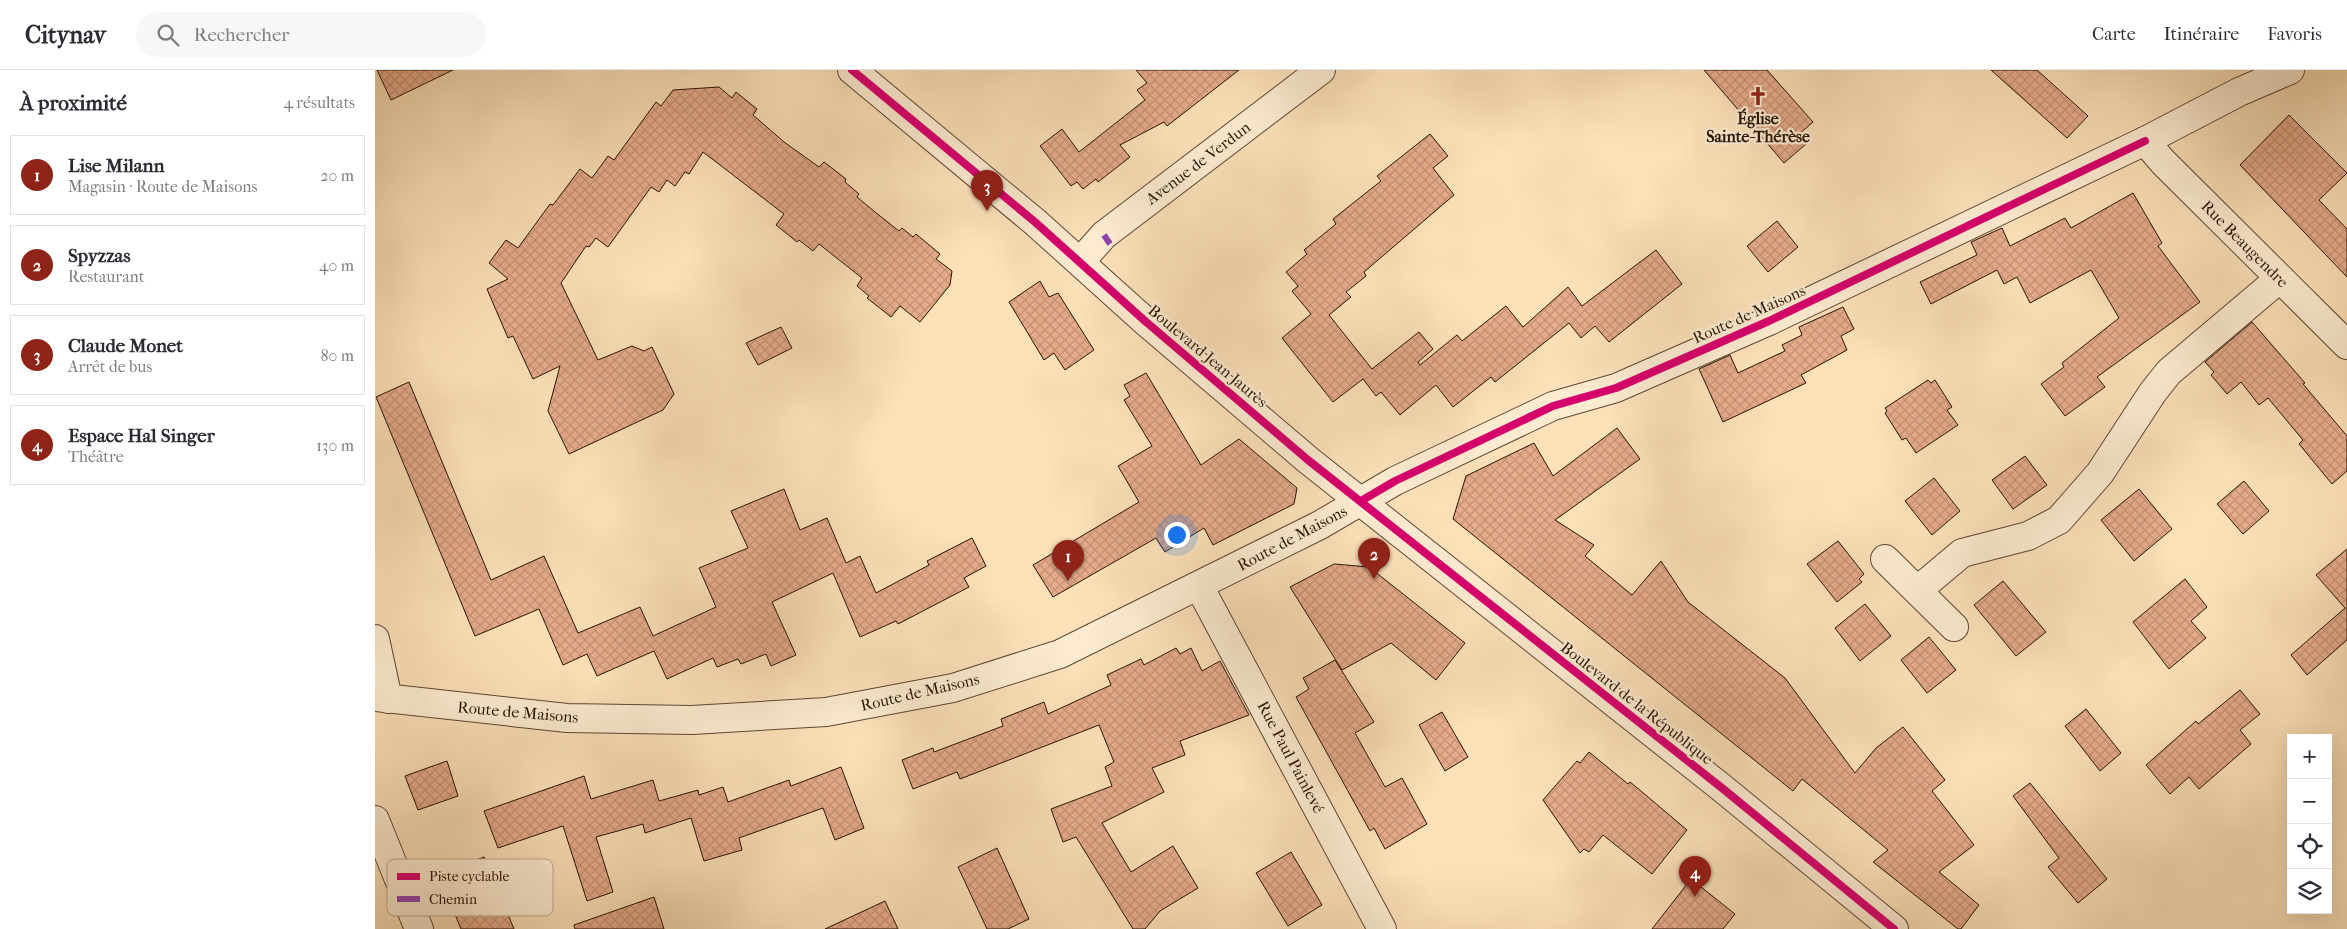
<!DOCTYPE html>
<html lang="fr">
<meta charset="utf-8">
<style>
body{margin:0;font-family:"IM FELL French Canon",serif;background:#f7f7f7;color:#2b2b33}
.controls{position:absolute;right:15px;bottom:15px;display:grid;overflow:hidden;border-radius:0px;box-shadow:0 5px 20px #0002}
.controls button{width:45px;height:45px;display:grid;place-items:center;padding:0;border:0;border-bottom:1px solid #e1e1e2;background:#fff;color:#2b2b33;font:25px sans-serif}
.you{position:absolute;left:801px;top:464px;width:18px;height:18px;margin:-12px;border:4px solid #fff;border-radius:50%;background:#1a73e8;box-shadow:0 0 0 8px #1a73e833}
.badge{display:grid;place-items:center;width:32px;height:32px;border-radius:50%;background:#8f2418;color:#fff;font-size:16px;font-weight:700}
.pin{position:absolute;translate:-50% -41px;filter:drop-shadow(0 1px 2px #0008)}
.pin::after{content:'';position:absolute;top:26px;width:18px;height:15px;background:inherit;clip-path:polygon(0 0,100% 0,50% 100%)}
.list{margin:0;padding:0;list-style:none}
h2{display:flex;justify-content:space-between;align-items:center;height:65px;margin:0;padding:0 20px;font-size:21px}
h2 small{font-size:16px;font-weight:400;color:#7c7c81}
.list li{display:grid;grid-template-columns:32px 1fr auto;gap:15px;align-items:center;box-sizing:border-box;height:80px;margin:0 10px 10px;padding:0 10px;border:1px solid #e1e1e2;border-radius:0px}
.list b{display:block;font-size:19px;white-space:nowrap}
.list p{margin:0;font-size:16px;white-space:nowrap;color:#7c7c81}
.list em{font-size:16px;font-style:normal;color:#7c7c81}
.icon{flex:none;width:28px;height:28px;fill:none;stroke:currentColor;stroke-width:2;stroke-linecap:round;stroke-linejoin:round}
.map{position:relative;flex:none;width:1972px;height:859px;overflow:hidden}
header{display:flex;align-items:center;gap:30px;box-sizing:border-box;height:70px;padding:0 25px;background:#fff;border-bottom:1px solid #e1e1e2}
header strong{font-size:24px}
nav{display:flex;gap:28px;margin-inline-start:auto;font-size:18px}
.search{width:350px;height:45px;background:#f7f7f7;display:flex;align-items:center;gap:12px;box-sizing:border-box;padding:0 18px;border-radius:28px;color:#7c7c81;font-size:19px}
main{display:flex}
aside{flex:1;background:#fff}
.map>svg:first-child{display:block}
.building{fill:url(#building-cross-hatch);stroke:#2a1205}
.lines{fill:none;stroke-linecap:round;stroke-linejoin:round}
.minor-casing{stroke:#5e4632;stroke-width:30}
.tertiary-casing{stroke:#5e4632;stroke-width:30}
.minor{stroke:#fcebd1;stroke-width:28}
.tertiary{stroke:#fcebd1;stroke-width:28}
.quiet{stroke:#8e44ad;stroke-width:6;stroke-dasharray:12 6;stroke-linecap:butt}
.cycleway-casing{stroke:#fcebd1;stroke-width:11}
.cycleway{stroke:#d6006c;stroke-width:8}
.labels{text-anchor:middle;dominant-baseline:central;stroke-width:4.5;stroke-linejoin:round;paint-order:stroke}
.poi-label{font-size:16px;font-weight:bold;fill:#2a1205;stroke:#fcebd1}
.street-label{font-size:16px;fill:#2a1205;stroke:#fcebd1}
.key{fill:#fcebd1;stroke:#bdaa94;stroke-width:1}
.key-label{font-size:14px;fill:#2a1205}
</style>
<header>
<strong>Citynav</strong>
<div class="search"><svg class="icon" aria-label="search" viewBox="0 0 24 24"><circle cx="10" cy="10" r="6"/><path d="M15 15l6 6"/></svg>Rechercher</div>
<nav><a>Carte</a><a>Itinéraire</a><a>Favoris</a></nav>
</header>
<main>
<aside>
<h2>À proximité<small>4 résultats</small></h2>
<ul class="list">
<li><span class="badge">1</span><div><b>Lise Milann</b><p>Magasin · Route de Maisons</p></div><em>20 m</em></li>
<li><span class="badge">2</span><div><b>Spyzzas</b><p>Restaurant</p></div><em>40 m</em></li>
<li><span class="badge">3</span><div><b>Claude Monet</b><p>Arrêt de bus</p></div><em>80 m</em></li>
<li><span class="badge">4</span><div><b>Espace Hal Singer</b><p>Théâtre</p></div><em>130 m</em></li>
</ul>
</aside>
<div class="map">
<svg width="1972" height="859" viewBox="0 0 1972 859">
<defs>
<pattern id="building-cross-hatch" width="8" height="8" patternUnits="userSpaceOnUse" patternTransform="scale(1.25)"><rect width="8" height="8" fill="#e5ab8b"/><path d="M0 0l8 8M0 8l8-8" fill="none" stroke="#c59276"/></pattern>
</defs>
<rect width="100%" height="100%" fill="#fbe0b8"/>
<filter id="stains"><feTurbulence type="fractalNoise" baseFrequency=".004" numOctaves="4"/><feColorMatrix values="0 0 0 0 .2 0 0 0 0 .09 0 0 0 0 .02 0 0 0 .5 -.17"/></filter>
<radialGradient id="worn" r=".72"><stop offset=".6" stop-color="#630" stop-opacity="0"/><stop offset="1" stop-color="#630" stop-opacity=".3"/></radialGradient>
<!-- building -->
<g class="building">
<path d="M 2,0 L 78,0 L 16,30 Z"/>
<path d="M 761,0 L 864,0 L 792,56 L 789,52 L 745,75 L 755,87 L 723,112 L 721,109 L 708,119 L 702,112 L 696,116 L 665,76 L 687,59 L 704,82 L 770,30 L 762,20 L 772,13 Z"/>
<path d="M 1329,0 L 1392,0 L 1438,52 L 1423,65 L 1431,74 L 1409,93 Z"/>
<path d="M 1616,0 L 1662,0 L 1713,46 L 1692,68 Z"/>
<path d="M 344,17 L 357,28 L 361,22 L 382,39 L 378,45 L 409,72 L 444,97 L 449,92 L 471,109 L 470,112 L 484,124 L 482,127 L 500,142 L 524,161 L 527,158 L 538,167 L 541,164 L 565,184 L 561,189 L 577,201 L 575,215 L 545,252 L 525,236 L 516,247 L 492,228 L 494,226 L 482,216 L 487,208 L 444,174 L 438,181 L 424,170 L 422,172 L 401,155 L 409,144 L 328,82 L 314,104 L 310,102 L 300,116 L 292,110 L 284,122 L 276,117 L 233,177 L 221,168 L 214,177 L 211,176 L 186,213 L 223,290 L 257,276 L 269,281 L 277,277 L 299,324 L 288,340 L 194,384 L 173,341 L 185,296 L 158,309 L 138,266 L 133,268 L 112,219 L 133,209 L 114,193 L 131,170 L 143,178 L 175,134 L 178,135 L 205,99 L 217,108 L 233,86 L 239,90 L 281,32 L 286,36 L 298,20 Z"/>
<path d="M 1914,45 L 1972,103 L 1944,130 L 1972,159 L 1972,207 L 1865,95 Z"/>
<path d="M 1055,64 L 1073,86 L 1058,98 L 1079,125 L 989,202 L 991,206 L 971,222 L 976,227 L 954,245 L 997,299 L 1044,262 L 1058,279 L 1043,292 L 1045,295 L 1082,265 L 1087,271 L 1131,236 L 1148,257 L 1193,217 L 1207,236 L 1281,180 L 1307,214 L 1234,272 L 1220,256 L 1206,268 L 1194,253 L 1120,312 L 1116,307 L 1078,337 L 1061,315 L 1025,345 L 1006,322 L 1001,326 L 988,309 L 958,332 L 907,268 L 936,244 L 917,221 L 923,216 L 911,202 L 932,184 L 929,180 L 961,154 L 958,149 L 1006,111 L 1002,106 Z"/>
<path d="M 1758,123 L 1787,173 L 1783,176 L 1825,232 L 1722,307 L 1730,317 L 1690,346 L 1666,314 L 1689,297 L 1687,293 L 1744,248 L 1716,200 L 1655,233 L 1642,207 L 1629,214 L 1622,200 L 1556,234 L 1545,212 L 1602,185 L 1596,172 L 1627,158 L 1635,176 L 1690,148 L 1696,158 Z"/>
<path d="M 1402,151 L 1423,177 L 1393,202 L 1372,176 Z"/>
<path d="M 665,211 L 674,227 L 683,223 L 719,280 L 690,300 L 679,283 L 669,290 L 634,232 Z"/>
<path d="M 1468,237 L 1479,259 L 1466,266 L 1472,280 L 1426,305 L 1431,313 L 1348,352 L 1324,299 L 1355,285 L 1363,303 L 1410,281 L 1407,275 L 1427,265 L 1424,257 Z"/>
<path d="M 1877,252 L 1930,313 L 1928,314 L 1972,366 L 1972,401 L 1957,414 L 1924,374 L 1928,370 L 1893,328 L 1884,335 L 1866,312 L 1852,324 L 1836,305 L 1839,302 L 1830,292 Z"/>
<path d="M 406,257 L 417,278 L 383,295 L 371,273 Z"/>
<path d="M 771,303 L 826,395 L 864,369 L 922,418 L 919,434 L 838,475 L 829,458 L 790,482 L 781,468 L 678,527 L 658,495 L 764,432 L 743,396 L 777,376 L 749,330 L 755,326 L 749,315 Z"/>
<path d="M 1553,310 L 1556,313 L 1560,310 L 1577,337 L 1572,340 L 1583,355 L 1541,383 L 1531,368 L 1527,370 L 1510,343 L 1512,341 L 1510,338 Z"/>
<path d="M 34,312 L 116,510 L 169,486 L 203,563 L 265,537 L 278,566 L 341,537 L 324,498 L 373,478 L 356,441 L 409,419 L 425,460 L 452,448 L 471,493 L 485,486 L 501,523 L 554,495 L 552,491 L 597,468 L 611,496 L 589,508 L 594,517 L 523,554 L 521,551 L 485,567 L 458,503 L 397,532 L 421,585 L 396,596 L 391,584 L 366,594 L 363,589 L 342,597 L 338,588 L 292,609 L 279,581 L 222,606 L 212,584 L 188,595 L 164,539 L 100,566 L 1,327 Z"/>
<path d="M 1242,358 L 1265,389 L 1180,450 L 1219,475 L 1210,486 L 1257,525 L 1286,491 L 1313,532 L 1410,608 L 1480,703 L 1501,678 L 1528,657 L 1570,710 L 1557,721 L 1599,775 L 1564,802 L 1604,835 L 1586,859 L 1583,859 L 1498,792 L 1513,780 L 1427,709 L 1418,721 L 1078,449 L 1091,406 L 1159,373 L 1178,406 Z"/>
<path d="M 1650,386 L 1672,415 L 1638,439 L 1617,410 Z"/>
<path d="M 1559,408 L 1585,441 L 1557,465 L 1530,431 Z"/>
<path d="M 1869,411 L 1894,441 L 1868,464 L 1842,434 Z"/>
<path d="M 1764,419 L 1797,459 L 1759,491 L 1726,450 Z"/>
<path d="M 1463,471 L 1489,504 L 1484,509 L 1487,512 L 1462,532 L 1432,494 Z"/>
<path d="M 1972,479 L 1972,570 L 1932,605 L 1916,585 L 1970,538 L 1941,505 Z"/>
<path d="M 959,494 L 994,497 L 1090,573 L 1061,610 L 1016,573 L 967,600 L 915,517 Z"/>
<path d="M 1810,509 L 1832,537 L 1816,551 L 1831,568 L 1794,599 L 1758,552 Z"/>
<path d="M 1628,511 L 1671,562 L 1641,586 L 1599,535 Z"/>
<path d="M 1490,534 L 1516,566 L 1485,591 L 1460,558 Z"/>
<path d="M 1554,567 L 1581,600 L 1552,623 L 1526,590 Z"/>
<path d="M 801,578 L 805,584 L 816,578 L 827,601 L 845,591 L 874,645 L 805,671 L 810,685 L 777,698 L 789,722 L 727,753 L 756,802 L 798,776 L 823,818 L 785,841 L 770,859 L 758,859 L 701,767 L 688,772 L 676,739 L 737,716 L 730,697 L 739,692 L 724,655 L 585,709 L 582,702 L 538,719 L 527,690 L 558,678 L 559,682 L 628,656 L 626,649 L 669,632 L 673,644 L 736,615 L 732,605 L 766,589 L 769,595 Z"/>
<path d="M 960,590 L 999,652 L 980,663 L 1010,717 L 1027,708 L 1052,754 L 1010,779 L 999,758 L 995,761 L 921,627 L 934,619 L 928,608 Z"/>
<path d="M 1865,620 L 1885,644 L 1865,660 L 1876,674 L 1824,719 L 1814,707 L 1795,724 L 1771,695 L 1821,651 L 1823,654 Z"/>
<path d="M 1711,639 L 1746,683 L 1725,701 L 1690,656 Z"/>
<path d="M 1067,642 L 1093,687 L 1070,701 L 1044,655 Z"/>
<path d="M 1214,682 L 1253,714 L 1255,712 L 1266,721 L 1312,760 L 1277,804 L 1228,765 L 1214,782 L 1209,779 L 1205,783 L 1168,730 L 1202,691 L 1205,693 Z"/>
<path d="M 72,691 L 83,726 L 43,740 L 30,706 Z"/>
<path d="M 466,697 L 489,758 L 460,770 L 448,738 L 364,768 L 367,780 L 329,791 L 316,748 L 270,763 L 268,754 L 221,767 L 238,822 L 212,831 L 188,756 L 123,778 L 109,741 L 209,706 L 216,729 L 278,710 L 284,731 L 323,720 L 324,725 L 348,717 L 353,732 L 414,710 L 416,716 Z"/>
<path d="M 1655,713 L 1732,809 L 1703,833 L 1673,797 L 1684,788 L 1638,726 Z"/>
<path d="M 622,778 L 654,849 L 633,859 L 612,859 L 583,797 Z"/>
<path d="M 916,782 L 947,835 L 913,856 L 881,803 Z"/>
<path d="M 109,787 L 139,859 L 86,859 L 73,827 L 94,818 L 85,796 Z"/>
<path d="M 1316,809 L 1360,844 L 1348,859 L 1277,859 Z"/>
<path d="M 279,827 L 289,859 L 200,859 L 199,855 Z"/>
<path d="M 510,831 L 523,859 L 450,859 Z"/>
</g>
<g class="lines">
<!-- minor casing -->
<g class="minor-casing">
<g id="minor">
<path d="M 1770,71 L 1788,92 L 1972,275"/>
<path d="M 705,192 L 729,165 L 946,0"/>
<path d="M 1510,489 L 1579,557"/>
<path d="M 824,516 L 1007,859"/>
<path d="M 1543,520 L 1587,483 L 1653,466 L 1684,450 L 1725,403 L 1778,322 L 1794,302 L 1904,209"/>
<path d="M 0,569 L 13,629"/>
<path d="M 0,750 L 44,859"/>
</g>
</g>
<!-- tertiary casing -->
<g class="tertiary-casing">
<g id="tertiary">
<path d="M 477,0 L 660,152 L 770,251 L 933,390 L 1347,718 L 1519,859"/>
<path d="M 0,627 L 192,648 L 317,650 L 451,642 L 578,618 L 685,584 L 945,455 L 1020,411 L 1178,336 L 1241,318 L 1394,251 L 1770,71 L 1864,22 L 1915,0"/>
</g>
</g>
<!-- minor -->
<use href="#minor" class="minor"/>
<!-- tertiary -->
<use href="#tertiary" class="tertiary"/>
<!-- quiet -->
<path class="quiet" d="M 729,165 L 735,174"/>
<!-- cycleway casing -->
<g class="cycleway-casing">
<g id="cycleway">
<path d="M 477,0 L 660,152 L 770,251 L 933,390 L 1347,718 L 1519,859"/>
<path d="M 986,431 L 1020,411 L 1178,336 L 1241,318 L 1394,251 L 1770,71"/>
</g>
</g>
<!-- cycleway -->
<use href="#cycleway" class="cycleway"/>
</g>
<!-- icons -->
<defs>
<g id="church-bare" transform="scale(1.5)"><path d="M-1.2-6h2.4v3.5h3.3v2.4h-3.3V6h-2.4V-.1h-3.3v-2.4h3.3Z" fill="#8f2418" stroke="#fcebd1" stroke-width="2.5" paint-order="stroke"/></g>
</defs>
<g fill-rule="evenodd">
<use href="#church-bare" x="1383" y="26"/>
</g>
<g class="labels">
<!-- poi labels -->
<g class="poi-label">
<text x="1383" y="48">Église<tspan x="1383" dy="18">Sainte-Thérèse</tspan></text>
</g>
<!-- street labels -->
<g class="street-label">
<text transform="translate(823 93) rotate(-37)">Avenue de Verdun</text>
<text transform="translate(1870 174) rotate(45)">Rue Beaugendre</text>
<text transform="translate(1374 244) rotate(-24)">Route de Maisons</text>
<text transform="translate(833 286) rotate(40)">Boulevard Jean Jaurès</text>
<text transform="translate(917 468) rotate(-28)">Route de Maisons</text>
<text transform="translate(545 622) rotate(-13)">Route de Maisons</text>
<text transform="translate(1262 633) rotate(38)">Boulevard de la République</text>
<text transform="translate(143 642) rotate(5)">Route de Maisons</text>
<text transform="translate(916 687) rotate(62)">Rue Paul Painlevé</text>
</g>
</g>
<!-- legend -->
<rect x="12" y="789" width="166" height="57" rx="8" class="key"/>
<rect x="22" y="803" width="23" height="7" fill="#d6006c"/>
<rect x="22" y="826" width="23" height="6" fill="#8e44ad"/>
<g class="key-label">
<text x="54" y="811">Piste cyclable</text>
<text x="54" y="834">Chemin</text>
</g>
<rect width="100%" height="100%" filter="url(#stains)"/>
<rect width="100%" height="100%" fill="url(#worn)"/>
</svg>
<div class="controls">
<button>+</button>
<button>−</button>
<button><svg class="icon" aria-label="locate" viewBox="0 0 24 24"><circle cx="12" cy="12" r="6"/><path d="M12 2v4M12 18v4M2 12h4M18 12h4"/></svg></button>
<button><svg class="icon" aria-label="layers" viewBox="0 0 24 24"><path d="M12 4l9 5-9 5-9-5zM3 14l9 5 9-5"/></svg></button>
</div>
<div class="you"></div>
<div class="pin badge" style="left:693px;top:511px">1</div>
<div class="pin badge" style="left:999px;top:509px">2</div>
<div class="pin badge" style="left:612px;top:141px">3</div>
<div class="pin badge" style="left:1320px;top:827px">4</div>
</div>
</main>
